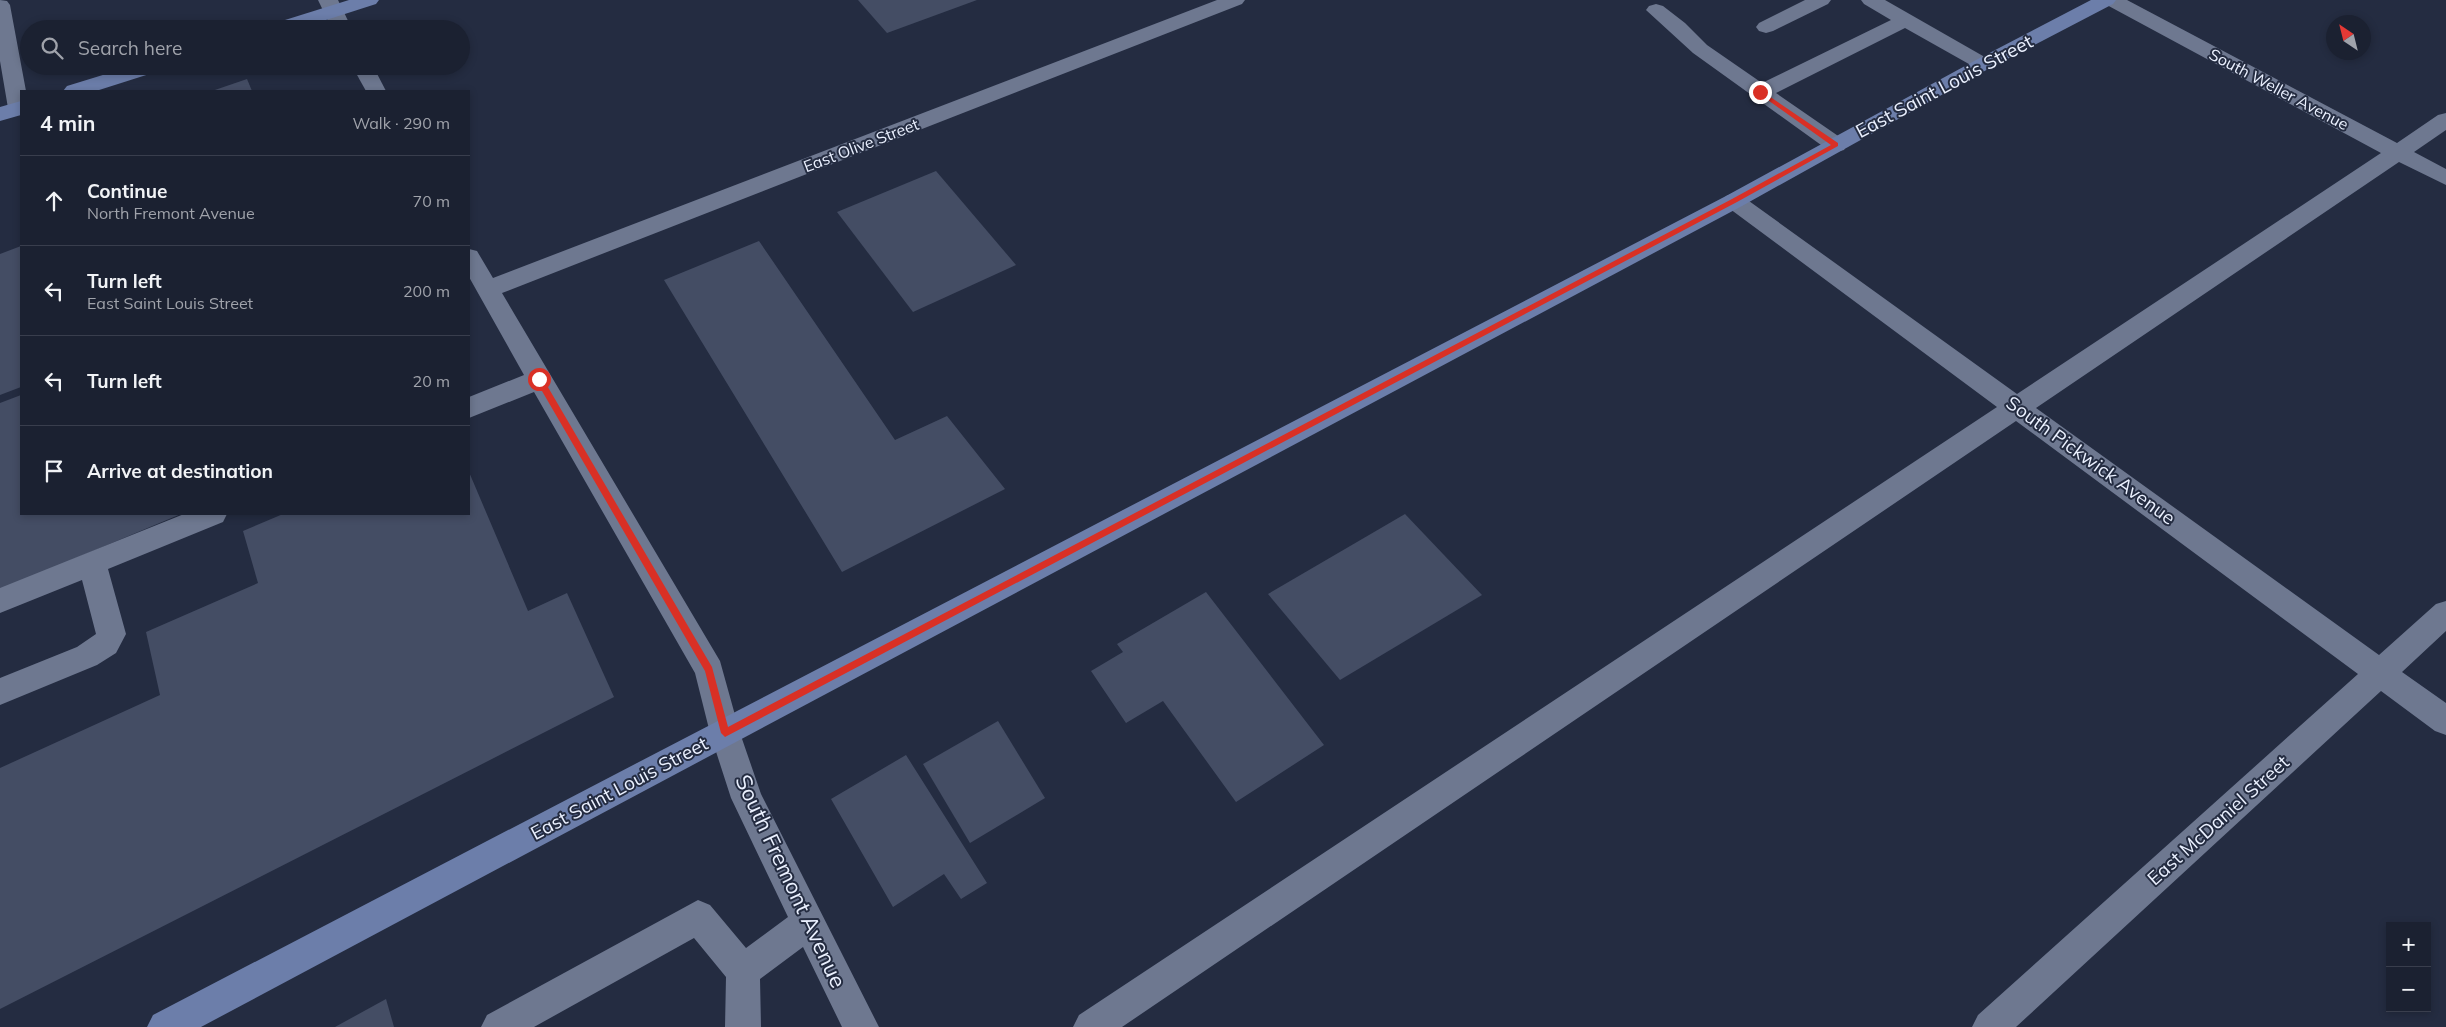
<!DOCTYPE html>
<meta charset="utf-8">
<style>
body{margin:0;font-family:Mulish,sans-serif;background:#282e3d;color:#f1f3f6}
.controls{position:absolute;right:15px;bottom:15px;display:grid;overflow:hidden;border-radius:0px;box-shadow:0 2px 8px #0003}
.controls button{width:45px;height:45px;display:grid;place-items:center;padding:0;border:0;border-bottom:1px solid #393e4d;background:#1b2131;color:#f1f3f6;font:25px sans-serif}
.compass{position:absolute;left:2326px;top:15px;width:45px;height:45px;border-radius:50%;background:#1b2131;box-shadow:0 2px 8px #0003;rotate:325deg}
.stop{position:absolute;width:15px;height:15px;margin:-11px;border:4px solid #d93025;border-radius:50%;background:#fff}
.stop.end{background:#d93025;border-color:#fff;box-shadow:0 1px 5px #0008}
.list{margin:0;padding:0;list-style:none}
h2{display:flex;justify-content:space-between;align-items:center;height:65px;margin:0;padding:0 20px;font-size:21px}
h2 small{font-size:16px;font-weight:400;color:#a0a3ab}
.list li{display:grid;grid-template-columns:32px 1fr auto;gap:15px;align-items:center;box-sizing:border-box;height:90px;padding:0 20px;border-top:1px solid #393e4d}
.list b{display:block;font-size:19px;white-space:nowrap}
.list p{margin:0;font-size:16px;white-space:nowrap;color:#a0a3ab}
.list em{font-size:16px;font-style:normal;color:#a0a3ab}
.icon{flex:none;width:28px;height:28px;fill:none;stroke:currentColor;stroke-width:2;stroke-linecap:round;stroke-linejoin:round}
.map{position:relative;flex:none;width:2446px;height:1027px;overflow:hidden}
.search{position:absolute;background:#1b2131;box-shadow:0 2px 8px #0003;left:20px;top:20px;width:450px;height:55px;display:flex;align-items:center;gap:12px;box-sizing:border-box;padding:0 18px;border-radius:28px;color:#a0a3ab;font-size:19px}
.panel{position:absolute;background:#1b2131;box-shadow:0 2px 8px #0003;left:20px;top:90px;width:450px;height:425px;border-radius:0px}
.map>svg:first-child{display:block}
.building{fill:#444d64}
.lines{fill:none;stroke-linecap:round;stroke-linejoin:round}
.minor{fill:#6e7890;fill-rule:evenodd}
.major{fill:#6c7eaa;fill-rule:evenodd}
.route{fill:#d93025}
.labels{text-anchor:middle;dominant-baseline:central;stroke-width:4;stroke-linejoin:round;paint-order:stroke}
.far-street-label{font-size:16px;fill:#ebf1ff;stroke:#242c41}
.street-label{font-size:19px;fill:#ebf1ff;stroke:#242c41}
.near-street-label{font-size:22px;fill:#ebf1ff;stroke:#242c41}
</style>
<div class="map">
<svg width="2446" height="1027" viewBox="0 0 2446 1027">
<rect width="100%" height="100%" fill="#242c41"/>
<!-- building -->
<g class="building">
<path d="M 858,0 L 977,0 L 887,33 Z"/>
<path d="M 247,79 L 252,91 L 212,91 Z"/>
<path d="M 936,171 L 1016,265 L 913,312 L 837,212 Z"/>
<path d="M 759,241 L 895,440 L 947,416 L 1005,489 L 842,572 L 664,280 Z"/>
<path d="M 21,246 L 21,387 L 0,395 L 0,254 Z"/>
<path d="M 21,395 L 21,514 L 181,514 L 0,590 L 0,403 Z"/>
<path d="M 469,472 L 528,611 L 567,593 L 614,697 L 0,1009 L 0,768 L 160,695 L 146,632 L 258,583 L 243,531 L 283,514 L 469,514 Z"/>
<path d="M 1405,514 L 1482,595 L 1340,680 L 1268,594 Z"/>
<path d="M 1206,592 L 1324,745 L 1236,802 L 1163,701 L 1126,723 L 1091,671 L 1123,652 L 1117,644 Z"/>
<path d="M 998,721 L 1045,798 L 970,843 L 923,764 Z"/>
<path d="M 906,755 L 987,883 L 961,899 L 944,874 L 893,907 L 831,799 Z"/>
<path d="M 386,999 L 394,1027 L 335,1027 Z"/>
</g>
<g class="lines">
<!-- minor -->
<g class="minor">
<path d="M 0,0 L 7,1 L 10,5 L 26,91 L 21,91 L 21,114 L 11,113 L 8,108 L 0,61 Z"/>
<path d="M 318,0 L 338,0 L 352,29 L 332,29 Z"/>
<path d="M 1217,0 L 1245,0 L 1242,4 L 502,293 L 720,661 L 740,733 L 761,794 L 879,1027 L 842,1027 L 803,947 L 760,979 L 761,1027 L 725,1027 L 726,977 L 694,938 L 534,1027 L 481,1027 L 487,1015 L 698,900 L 710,905 L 746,948 L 788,917 L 731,798 L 710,733 L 695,673 L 534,392 L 469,418 L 469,397 L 524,375 L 469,277 L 469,249 L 477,251 L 493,278 Z"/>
<path d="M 1805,0 L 1831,0 L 1828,4 L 1773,31 L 1766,33 L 1759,31 L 1756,27 L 1759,23 Z"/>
<path d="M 1861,0 L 1885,0 L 1990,60 L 1993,64 L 1990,68 L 1983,70 L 1976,68 L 1905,28 L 1776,93 L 1844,140 L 1847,145 L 1844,150 L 1836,152 L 1828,150 L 1693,53 L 1646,10 L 1649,6 L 1656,4 L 1663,6 L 1685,23 L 1707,45 L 1762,83 L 1891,20 L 1864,4 Z"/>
<path d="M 2102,0 L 2127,0 L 2397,143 L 2438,115 L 2446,113 L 2446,130 L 2414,152 L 2446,169 L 2446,185 L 2399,162 L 2036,408 L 2379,655 L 2436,604 L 2446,601 L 2446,631 L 2402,672 L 2446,703 L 2446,735 L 2435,731 L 2381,691 L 2016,1027 L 1972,1027 L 1978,1015 L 2358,674 L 2016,421 L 1122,1027 L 1073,1027 L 1079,1015 L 1997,407 L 1726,206 L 1723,201 L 1726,196 L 1734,193 L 1742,196 L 2017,394 L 2381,153 L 2105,4 Z"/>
<path d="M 352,66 L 373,66 L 386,91 L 366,91 Z"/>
<path d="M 184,514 L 227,514 L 223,522 L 108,569 L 126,634 L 116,653 L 97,665 L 0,705 L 0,678 L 77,647 L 96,634 L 82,580 L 0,613 L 0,588 Z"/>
</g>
<!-- major -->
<g class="major">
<path d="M 349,0 L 379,0 L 376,4 L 298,29 L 266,29 L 269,25 Z"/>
<path d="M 2091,0 L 2116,0 L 2113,4 L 1990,68 L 1742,206 L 201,1027 L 147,1027 L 153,1015 L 1726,196 L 1976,60 Z"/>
<path d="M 132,66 L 165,66 L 162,70 L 96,91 L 63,91 L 67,86 Z"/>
<path d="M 21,101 L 21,115 L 0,121 L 0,107 Z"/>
</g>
</g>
<!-- route -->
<path class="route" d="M 1760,90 L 1838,143 L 1838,146 L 1737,202 L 725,737 L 721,733 L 705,671 L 535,379 L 542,377 L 712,667 L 728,727 L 1732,199 L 1831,145 L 1758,93 Z"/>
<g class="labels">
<!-- far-street labels -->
<g class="far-street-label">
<text transform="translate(2279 89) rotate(28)">South Weller Avenue</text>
<text transform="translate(861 145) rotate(-21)">East Olive Street</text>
</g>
<!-- street labels -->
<g class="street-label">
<text transform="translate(1944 86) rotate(-28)">East Saint Louis Street</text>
<text transform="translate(2091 460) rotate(36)">South Pickwick Avenue</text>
<text transform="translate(619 788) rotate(-28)">East Saint Louis Street</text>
<text transform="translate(2218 820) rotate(-42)">East McDaniel Street</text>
</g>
<!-- near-street labels -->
<g class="near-street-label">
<text transform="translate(791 881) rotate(65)">South Fremont Avenue</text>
</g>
</g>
</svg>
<div class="controls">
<button>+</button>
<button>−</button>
</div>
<svg class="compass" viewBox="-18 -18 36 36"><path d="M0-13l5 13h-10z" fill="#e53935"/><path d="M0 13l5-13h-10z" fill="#a0a3ab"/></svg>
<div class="stop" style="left:539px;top:379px"></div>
<div class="stop end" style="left:1760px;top:92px"></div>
<div class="search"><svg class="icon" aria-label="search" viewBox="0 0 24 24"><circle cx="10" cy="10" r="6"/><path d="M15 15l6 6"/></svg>Search here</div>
<section class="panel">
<h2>4 min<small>Walk · 290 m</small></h2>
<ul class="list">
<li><svg class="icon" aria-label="ahead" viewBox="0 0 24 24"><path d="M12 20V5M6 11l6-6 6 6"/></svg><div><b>Continue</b><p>North Fremont Avenue</p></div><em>70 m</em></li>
<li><svg class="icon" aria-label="left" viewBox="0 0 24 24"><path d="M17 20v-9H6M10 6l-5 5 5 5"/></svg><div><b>Turn left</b><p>East Saint Louis Street</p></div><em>200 m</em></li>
<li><svg class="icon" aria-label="left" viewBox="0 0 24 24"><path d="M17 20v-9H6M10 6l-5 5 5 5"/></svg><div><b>Turn left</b></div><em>20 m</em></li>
<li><svg class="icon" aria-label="arrive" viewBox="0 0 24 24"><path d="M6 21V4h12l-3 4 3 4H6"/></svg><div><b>Arrive at destination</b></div></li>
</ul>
</section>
</div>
